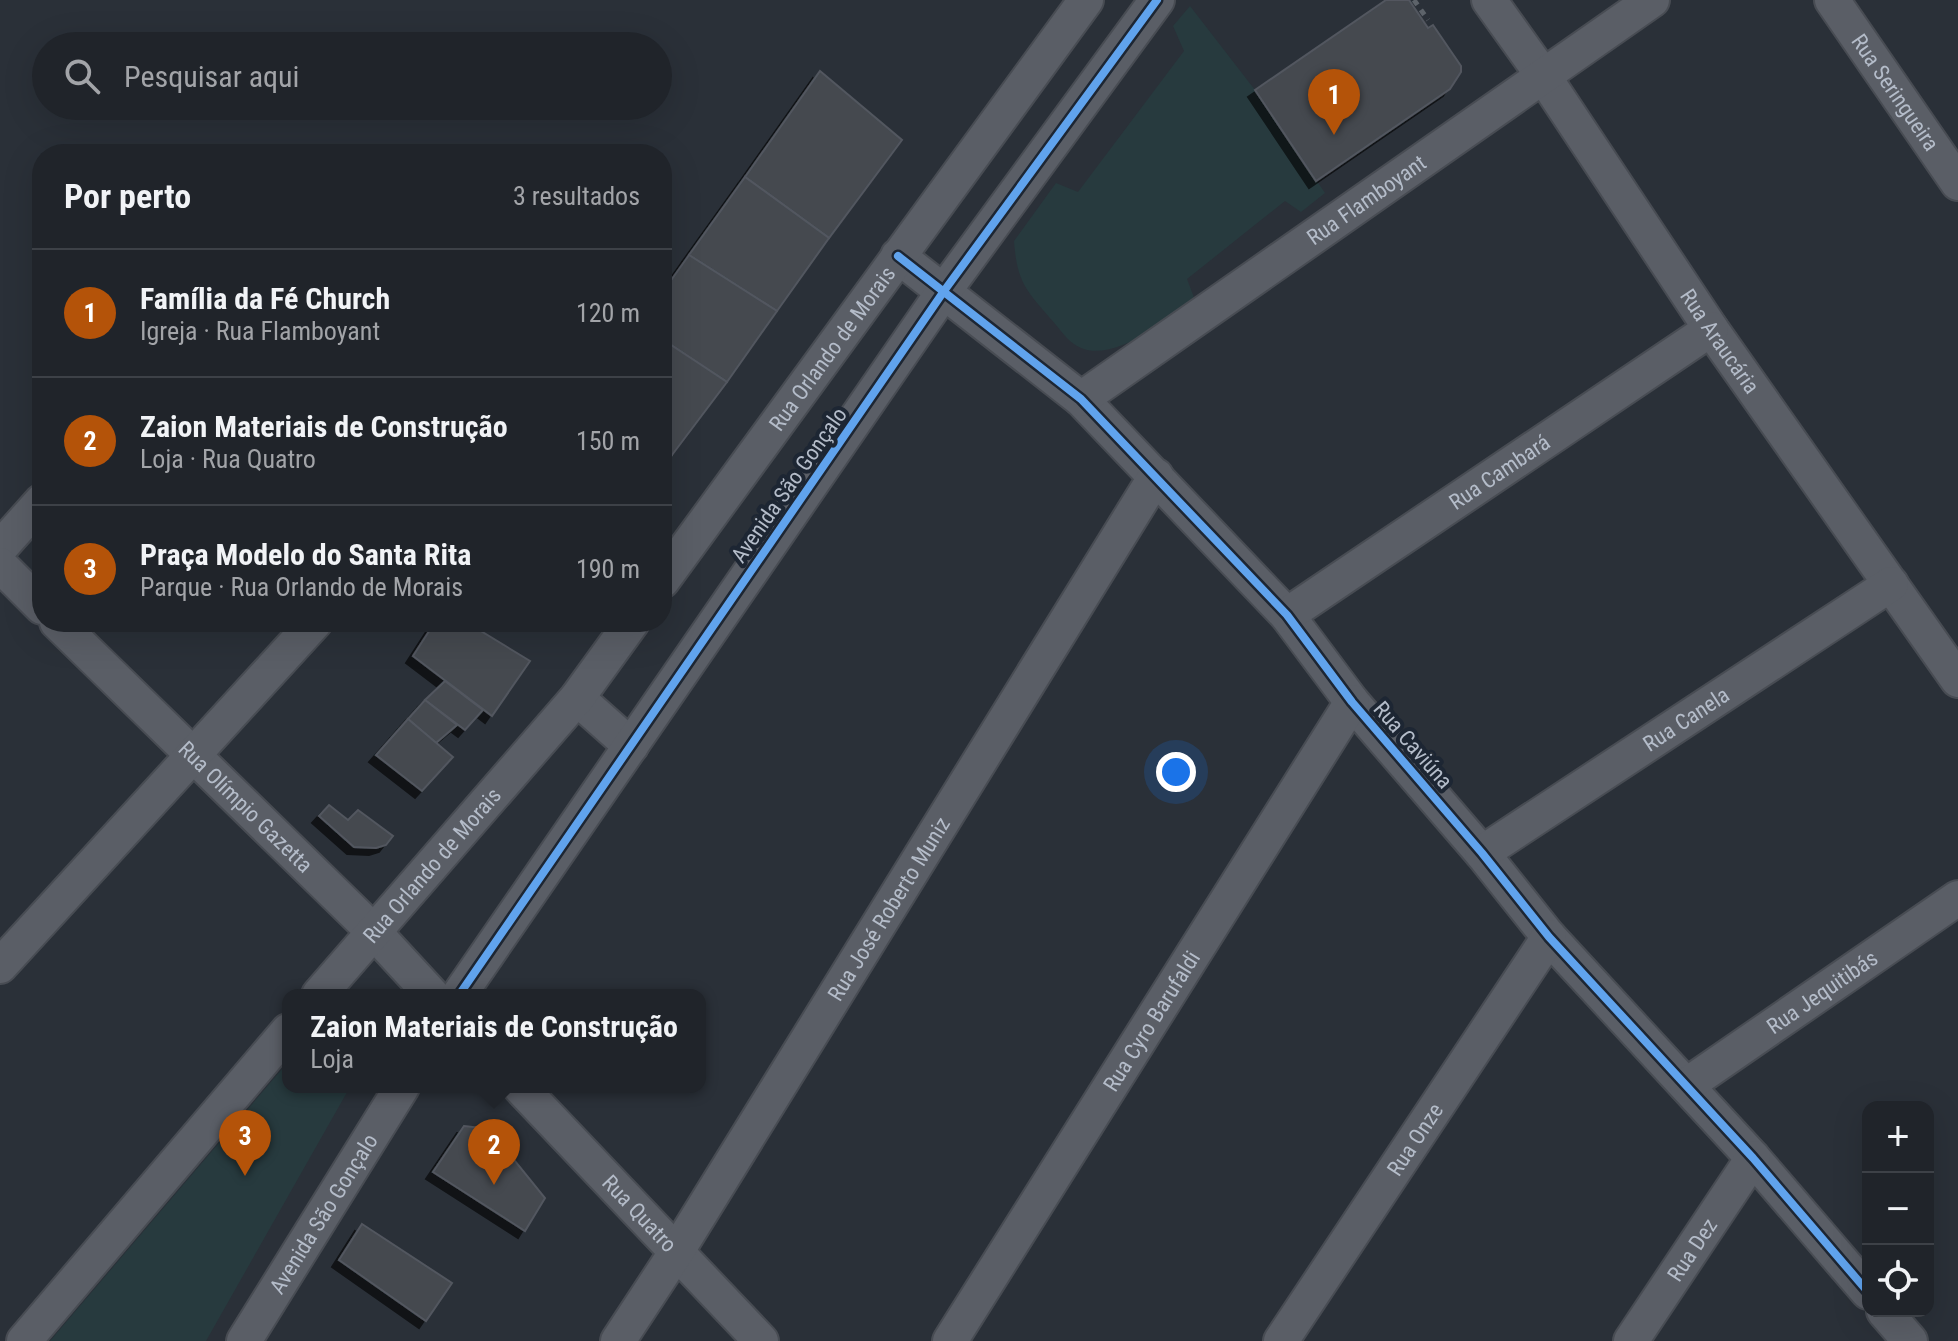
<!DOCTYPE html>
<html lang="pt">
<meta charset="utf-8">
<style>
body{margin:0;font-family:"Roboto Condensed",sans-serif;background:#2d3036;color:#f1f3f6}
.controls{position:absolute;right:24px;bottom:24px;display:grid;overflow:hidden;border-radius:16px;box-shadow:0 8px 32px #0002}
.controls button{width:72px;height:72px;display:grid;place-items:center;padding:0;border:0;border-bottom:2px solid #3d4147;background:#20242a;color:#f1f3f6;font:40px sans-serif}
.you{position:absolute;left:1176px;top:772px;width:28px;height:28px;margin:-20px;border:6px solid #fff;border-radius:50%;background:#1a73e8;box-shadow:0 0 0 12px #1a73e833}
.badge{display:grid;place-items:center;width:52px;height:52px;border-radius:50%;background:#b45309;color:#fff;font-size:26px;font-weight:700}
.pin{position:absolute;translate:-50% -66px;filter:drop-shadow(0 2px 4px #0008)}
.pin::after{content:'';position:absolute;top:42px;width:28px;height:24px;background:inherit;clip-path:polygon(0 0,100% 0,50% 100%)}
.popup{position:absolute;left:282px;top:989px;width:424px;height:104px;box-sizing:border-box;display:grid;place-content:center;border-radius:16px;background:#20242a;filter:drop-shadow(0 2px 6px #0005);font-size:26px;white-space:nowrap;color:#a2a4a8}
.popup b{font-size:30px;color:#f1f3f6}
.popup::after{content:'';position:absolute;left:50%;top:100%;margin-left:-16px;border:16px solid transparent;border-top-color:#20242a}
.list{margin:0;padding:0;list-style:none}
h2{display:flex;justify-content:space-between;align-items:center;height:104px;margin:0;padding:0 32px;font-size:34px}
h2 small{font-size:26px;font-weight:400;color:#a2a4a8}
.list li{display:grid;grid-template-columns:52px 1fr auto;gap:24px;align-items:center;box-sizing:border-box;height:128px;padding:0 32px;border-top:2px solid #3d4147}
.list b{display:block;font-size:30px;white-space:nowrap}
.list p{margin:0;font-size:26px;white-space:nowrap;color:#a2a4a8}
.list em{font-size:26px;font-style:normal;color:#a2a4a8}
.icon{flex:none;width:44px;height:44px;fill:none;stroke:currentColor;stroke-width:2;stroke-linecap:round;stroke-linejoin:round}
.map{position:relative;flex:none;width:1958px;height:1341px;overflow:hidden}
.search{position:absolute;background:#20242a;box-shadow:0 8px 32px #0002;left:32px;top:32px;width:640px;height:88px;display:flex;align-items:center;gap:20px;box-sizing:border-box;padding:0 28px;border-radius:44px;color:#a2a4a8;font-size:30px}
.panel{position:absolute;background:#20242a;box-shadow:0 8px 32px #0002;left:32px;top:144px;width:640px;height:488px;border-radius:32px}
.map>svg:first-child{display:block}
.green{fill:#273a3e}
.building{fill:#444950;stroke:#52575f;stroke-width:2;filter:url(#shadow)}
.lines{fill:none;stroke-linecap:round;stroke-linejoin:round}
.street-casing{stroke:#484c53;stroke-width:38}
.path{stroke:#5d636a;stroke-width:5;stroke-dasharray:6 6;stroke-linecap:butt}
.street{stroke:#5a5e66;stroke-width:34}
.cycleway-casing{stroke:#1d2633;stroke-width:13}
.cycleway{stroke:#60a3ed;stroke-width:8}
.labels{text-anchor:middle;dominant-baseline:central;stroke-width:8;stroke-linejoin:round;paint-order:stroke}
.street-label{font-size:22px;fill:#b4bcc9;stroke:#1d2633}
</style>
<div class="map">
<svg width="1958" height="1341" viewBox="0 0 1958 1341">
<defs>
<filter id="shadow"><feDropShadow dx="-7" dy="7" stdDeviation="0" flood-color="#0009"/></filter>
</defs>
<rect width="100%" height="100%" fill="#2a3038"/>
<!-- green -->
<g class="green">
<path d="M 1190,6 L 1255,90 L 1325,193 L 1301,212 L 1285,201 L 1187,279 L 1195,300 C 1167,319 1108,369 1074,344 C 1065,338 1057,325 1049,317 C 1024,288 1017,280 1014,241 L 1056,183 L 1078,192 L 1184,51 L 1173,26 Z"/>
<path d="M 288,1062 L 288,1087 L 350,1087 L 206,1341 L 50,1341 Z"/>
</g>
<!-- building -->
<g class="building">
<path d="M 1386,0 L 1409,0 L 1428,28 L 1433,25 L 1461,66 L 1461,72 L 1450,89 L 1316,181 L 1255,90 Z"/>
<path d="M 820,71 L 902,140 L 829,238 L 745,177 Z"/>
<path d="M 745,177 L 829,238 L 777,311 L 689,255 Z"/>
<path d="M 689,255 L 777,311 L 727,382 L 662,339 L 662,293 Z"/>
<path d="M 662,339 L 727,382 L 672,455 L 662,448 Z"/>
<path d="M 662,448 L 672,455 L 662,470 Z"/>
<path d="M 435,622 L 466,622 L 530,661 L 492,716 L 413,656 Z"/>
<path d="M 445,681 L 483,710 L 465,730 L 425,700 Z"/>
<path d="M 425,700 L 457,725 L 436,743 L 408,719 Z"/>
<path d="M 408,719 L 453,757 L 422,791 L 376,755 Z"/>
<path d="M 329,805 L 348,820 L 358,810 L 393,836 L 386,845 L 376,848 L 354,847 L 319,816 Z"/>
<path d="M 464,1126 L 489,1129 L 545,1198 L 525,1231 L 433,1172 Z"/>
<path d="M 362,1224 L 452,1283 L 426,1321 L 339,1260 Z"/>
</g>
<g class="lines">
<!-- street casing -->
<g class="street-casing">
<g id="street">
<path id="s1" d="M 1489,0 L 1544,77 L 1711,329 L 1958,680"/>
<path id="s2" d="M 1832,0 L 1958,183"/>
<path d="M 898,256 L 1081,399 L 1287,615 L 1352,702 L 1482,853 L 1549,937 L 1753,1158 L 1868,1292"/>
<path id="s3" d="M 1081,399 L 1652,0"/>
<path d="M 0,548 L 42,501"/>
<path d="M 0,565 L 42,607"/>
<path id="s4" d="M 662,581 L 1086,0"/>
<path id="s5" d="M 1287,615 L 1711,329"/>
<path id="s6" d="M 57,622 L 373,931 L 432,995"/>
<path d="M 577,698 L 631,746"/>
<path id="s7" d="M 1482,853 L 1891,584"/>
<path d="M 0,966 L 315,622"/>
<path id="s8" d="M 319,995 L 577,698 L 632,622"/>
<path d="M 459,995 L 944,291 L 1157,0"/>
<path id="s9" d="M 1687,1085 L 1958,898"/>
<path id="s10" d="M 520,1087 L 761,1341"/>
<path d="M 1884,1311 L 1910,1341"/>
<path d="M 24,1341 L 288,1031"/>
<path id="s11" d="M 244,1341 L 402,1087"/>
<path id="s12" d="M 618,1341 L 677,1251 L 1156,476"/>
<path id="s13" d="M 950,1341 L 1352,702"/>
<path id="s14" d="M 1281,1341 L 1549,937"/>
<path id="s15" d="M 1631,1341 L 1753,1158"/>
</g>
</g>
<!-- path -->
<path class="path" d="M 1414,0 L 1428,20"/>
<!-- street -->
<use href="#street" class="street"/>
<!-- cycleway casing -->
<g class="cycleway-casing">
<g id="cycleway">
<path d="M 898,256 L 1081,399 L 1287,615 L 1352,702 L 1482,853 L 1549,937 L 1753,1158 L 1868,1292"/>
<path d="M 459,995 L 944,291 L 1157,0"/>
</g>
</g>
<!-- cycleway -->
<use href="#cycleway" class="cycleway"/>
</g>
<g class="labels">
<!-- street labels -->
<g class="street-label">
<text stroke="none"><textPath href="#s2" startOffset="112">Rua Seringueira</textPath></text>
<text stroke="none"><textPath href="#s3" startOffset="348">Rua Flamboyant</textPath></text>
<text stroke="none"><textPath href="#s1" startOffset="412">Rua Araucária</textPath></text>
<text stroke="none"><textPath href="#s4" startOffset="288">Rua Orlando de Morais</textPath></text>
<text stroke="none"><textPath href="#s5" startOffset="256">Rua Cambará</textPath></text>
<text transform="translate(789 485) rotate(-55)">Avenida São Gonçalo</text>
<text stroke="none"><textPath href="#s7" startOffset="244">Rua Canela</textPath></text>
<text transform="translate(1413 745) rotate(49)">Rua Caviúna</text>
<text stroke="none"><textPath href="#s6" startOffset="264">Rua Olímpio Gazetta</textPath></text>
<text stroke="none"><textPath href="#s8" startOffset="172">Rua Orlando de Morais</textPath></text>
<text stroke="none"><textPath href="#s12" startOffset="510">Rua José Roberto Muniz</textPath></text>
<text stroke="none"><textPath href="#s9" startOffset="164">Rua Jequitibás</textPath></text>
<text stroke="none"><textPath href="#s13" startOffset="378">Rua Cyro Barufaldi</textPath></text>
<text stroke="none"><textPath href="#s14" startOffset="242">Rua Onze</textPath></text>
<text stroke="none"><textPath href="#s10" startOffset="174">Rua Quatro</textPath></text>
<text stroke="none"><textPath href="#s11" startOffset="150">Avenida São Gonçalo</textPath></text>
<text stroke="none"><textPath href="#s15" startOffset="110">Rua Dez</textPath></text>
</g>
</g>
</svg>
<div class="controls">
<button>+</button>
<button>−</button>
<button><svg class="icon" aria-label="locate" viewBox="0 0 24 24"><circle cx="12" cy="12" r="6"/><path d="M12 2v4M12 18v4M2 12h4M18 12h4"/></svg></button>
</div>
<div class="you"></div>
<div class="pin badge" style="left:1334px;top:135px">1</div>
<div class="pin badge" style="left:494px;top:1185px">2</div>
<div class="popup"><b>Zaion Materiais de Construção</b>Loja</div>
<div class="pin badge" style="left:245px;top:1176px">3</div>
<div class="search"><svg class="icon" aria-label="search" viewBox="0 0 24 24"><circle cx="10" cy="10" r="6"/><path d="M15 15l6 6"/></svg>Pesquisar aqui</div>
<section class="panel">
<h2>Por perto<small>3 resultados</small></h2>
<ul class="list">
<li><span class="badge">1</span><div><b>Família da Fé Church</b><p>Igreja · Rua Flamboyant</p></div><em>120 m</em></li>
<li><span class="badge">2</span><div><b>Zaion Materiais de Construção</b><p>Loja · Rua Quatro</p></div><em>150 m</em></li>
<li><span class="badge">3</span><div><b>Praça Modelo do Santa Rita</b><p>Parque · Rua Orlando de Morais</p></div><em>190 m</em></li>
</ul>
</section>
</div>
